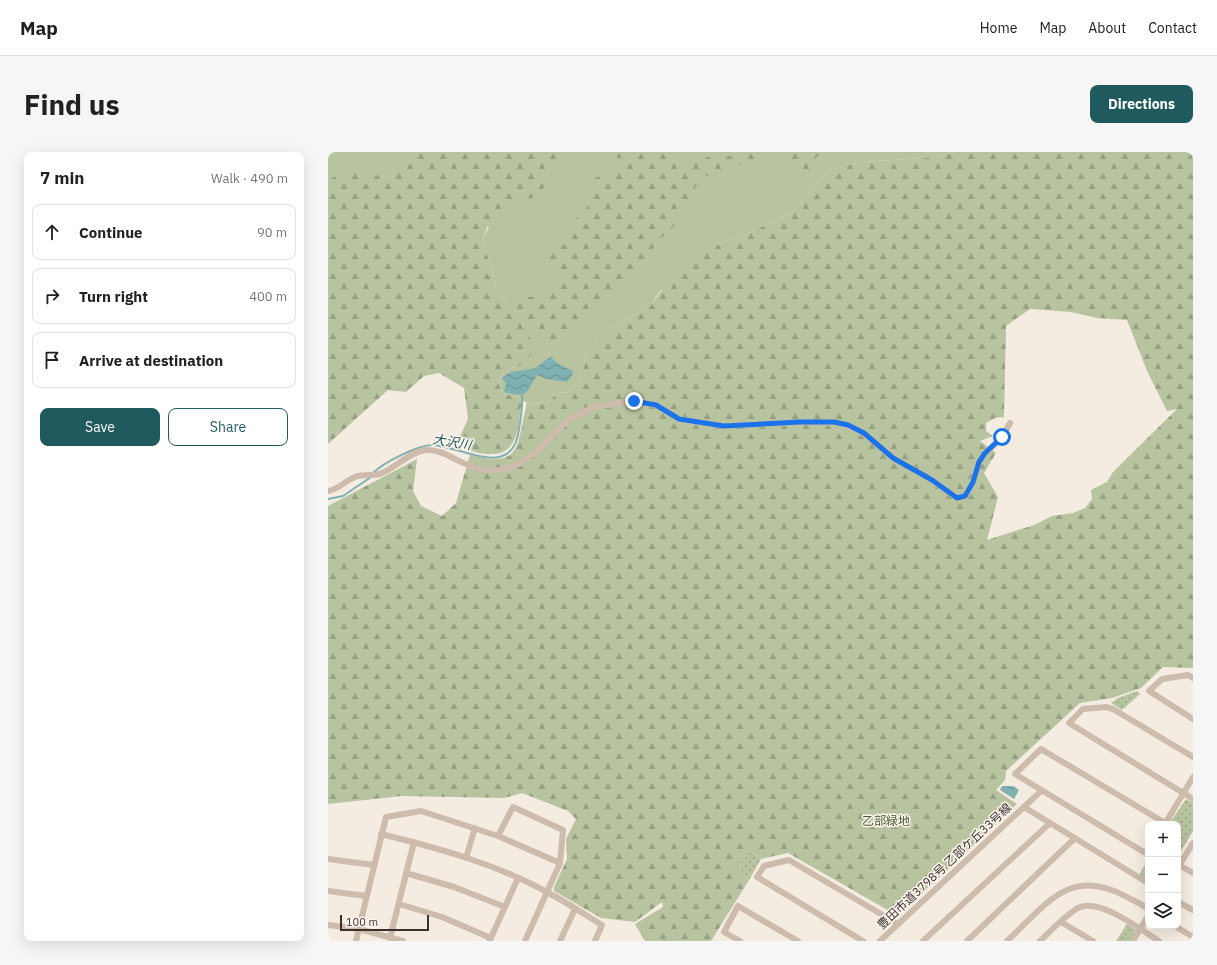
<!DOCTYPE html>
<meta charset="utf-8">
<style>
body{margin:0;font-family:"IBM Plex Sans","Noto Sans JP",sans-serif;background:#f6f6f6;color:#202124}
.controls{position:absolute;right:12px;bottom:12px;display:grid;overflow:hidden;border-radius:8px;box-shadow:0 4px 16px #0002}
.controls button{width:36px;height:36px;display:grid;place-items:center;padding:0;border:0;border-bottom:1px solid #e0e0e0;background:#fff;color:#202124;font:20px sans-serif}
.scale{position:absolute;left:12px;bottom:10px;width:89px;box-sizing:border-box;padding-left:4px;border:2px solid #3b302b;border-top:0;font-size:11px;line-height:14px;white-space:nowrap;color:#3b302b;-webkit-text-stroke:3px #fbf5ee;paint-order:stroke}
.stop{position:absolute;width:12px;height:12px;margin:-9px;border:3px solid #1a73e8;border-radius:50%;background:#fff}
.stop.end{background:#1a73e8;border-color:#fff;box-shadow:0 1px 4px #0008}
.list{margin:0;padding:0;list-style:none}
h2{display:flex;justify-content:space-between;align-items:center;height:52px;margin:0;padding:0 16px;font-size:17px}
h2 small{font-size:13px;font-weight:400;color:#757577}
.list li{display:grid;grid-template-columns:26px 1fr auto;gap:12px;align-items:center;box-sizing:border-box;height:56px;margin:0 8px 8px;padding:0 8px;border:1px solid #e0e0e0;border-radius:8px}
.list b{display:block;font-size:15px;white-space:nowrap}
.list em{font-size:13px;font-style:normal;color:#757577}
.actions{display:flex;gap:8px;padding:12px 16px}
.actions a{flex:1;padding:9px 0;border:1px solid #1f5a5e;border-radius:8px;text-align:center;font-size:14px;color:#1f5a5e}
.actions .main{background:#1f5a5e;color:#fff}
.icon{flex:none;width:22px;height:22px;fill:none;stroke:currentColor;stroke-width:2;stroke-linecap:round;stroke-linejoin:round}
.map{position:relative;flex:none;width:865px;height:789px;overflow:hidden;border-radius:8px}
header{display:flex;align-items:center;gap:24px;box-sizing:border-box;height:56px;padding:0 20px;background:#fff;border-bottom:1px solid #e0e0e0}
header strong{font-size:19px}
nav{display:flex;gap:22px;margin-inline-start:auto;font-size:14px}
.intro{display:flex;align-items:center;justify-content:space-between;box-sizing:border-box;height:96px;padding:0 24px}
h1{margin:0;font-size:28px}
.button{padding:10px 18px;border-radius:8px;background:#1f5a5e;color:#fff;font-size:14px;font-weight:700}
main{display:flex;gap:24px;padding:0 24px}
aside{flex:1;background:#fff;border-radius:8px;box-shadow:0 4px 16px #0002}
.map>svg:first-child{display:block}
.green{fill:#b8c4a0}
.forest{fill:url(#forest-firs);fill-rule:evenodd}
.park{fill:url(#park-dots)}
.water{fill:url(#water-waves)}
.lines{fill:none;stroke-linecap:round;stroke-linejoin:round}
.stream{stroke:#7fb0b2;stroke-width:2}
.minor{stroke:#cdbbac;stroke-width:6}
.route{stroke:#1a73e8;stroke-width:5}
.labels{text-anchor:middle;dominant-baseline:central;stroke-width:3;stroke-linejoin:round;paint-order:stroke}
.park-label{font-size:12px;fill:#4a5a2e;stroke:#fbf5ee}
.street-label{font-size:12px;fill:#3b302b;stroke:#fbf5ee}
.water-label{font-size:13px;font-style:italic;fill:#1f5a5e;stroke:#fbf5ee}
</style>
<header>
<strong>Map</strong>
<nav><a>Home</a><a>Map</a><a>About</a><a>Contact</a></nav>
</header>
<div class="intro"><h1>Find us</h1><a class="button">Directions</a></div>
<main>
<aside>
<h2>7 min<small>Walk · 490 m</small></h2>
<ul class="list">
<li><svg class="icon" aria-label="ahead" viewBox="0 0 24 24"><path d="M12 20V5M6 11l6-6 6 6"/></svg><div><b>Continue</b></div><em>90 m</em></li>
<li><svg class="icon" aria-label="right" viewBox="0 0 24 24"><path d="M7 20v-9h11M14 6l5 5-5 5"/></svg><div><b>Turn right</b></div><em>400 m</em></li>
<li><svg class="icon" aria-label="arrive" viewBox="0 0 24 24"><path d="M6 21V4h12l-3 4 3 4H6"/></svg><div><b>Arrive at destination</b></div></li>
</ul>
<div class="actions"><a class="main">Save</a><a>Share</a></div>
</aside>
<div class="map">
<svg width="865" height="789" viewBox="0 0 865 789">
<defs>
<pattern id="forest-firs" width="22" height="20" patternUnits="userSpaceOnUse"><rect width="22" height="20" fill="#b8c4a0"/><path d="M5 1l3.5 6h-7zM16 11l3.5 6h-7z" fill="#97a083"/></pattern>
<pattern id="park-dots" width="8" height="8" patternUnits="userSpaceOnUse"><rect width="8" height="8" fill="#b8c4a0"/><path d="M2 2h.1M6 6h.1" fill="none" stroke="#97a083" stroke-width="1.8" stroke-linecap="round"/></pattern>
<pattern id="water-waves" width="16" height="10" patternUnits="userSpaceOnUse"><rect width="16" height="10" fill="#7fb0b2"/><path d="M0 5q4-4 8 0t8 0" fill="none" stroke="#699091"/></pattern>
</defs>
<rect width="100%" height="100%" fill="#f4ebe1"/>
<!-- green -->
<path class="green" d="M 0,0 L 627,0 L 608,5 L 533,10 L 502,18 L 464,60 L 417,83 L 387,94 L 331,140 L 323,153 L 278,179 L 259,202 L 250,233 L 240,240 L 229,241 L 219,252 L 199,251 L 187,244 L 175,242 L 171,233 L 174,222 L 183,216 L 196,213 L 196,174 L 177,148 L 168,140 L 165,119 L 161,109 L 155,86 L 161,75 L 68,20 L 57,26 L 48,23 L 0,28 Z"/>
<!-- forest -->
<g class="forest">
<path d="M 82,0 L 248,0 L 234,8 L 214,38 L 204,46 L 184,50 L 163,66 L 155,86 L 161,109 L 165,119 L 168,140 C 187,155 197,177 208,198 L 198,208 L 196,213 L 183,216 L 174,222 L 171,233 L 175,242 L 187,244 L 194,248 C 190,271 192,304 161,302 C 148,302 140,298 130,289 L 140,267 L 136,236 L 111,221 L 96,224 L 78,240 L 60,238 L 0,292 L 0,28 L 18,19 L 32,17 L 57,26 L 83,11 Z"/>
<path d="M 284,0 L 344,0 L 346,4 L 365,12 L 382,4 L 400,4 L 429,0 L 429,8 L 385,21 L 372,27 L 343,79 L 328,89 L 323,101 L 308,116 L 301,128 L 274,143 L 269,151 L 258,158 L 253,171 L 245,181 L 232,185 L 227,191 L 218,194 L 187,154 L 188,148 C 209,138 224,158 233,125 C 223,113 217,110 224,94 L 246,91 L 240,83 L 239,72 C 264,58 259,54 264,29 C 273,22 278,17 289,18 L 294,13 L 301,13 L 302,8 L 290,6 L 283,2 Z"/>
<path d="M 444,0 L 495,0 L 485,8 L 483,22 L 476,26 L 468,15 C 458,13 450,9 444,0 Z"/>
<path d="M 627,0 L 865,0 L 865,516 L 835,515 L 813,536 L 784,546 L 752,551 L 678,619 L 677,628 L 668,638 L 689,652 L 570,764 L 460,701 L 433,707 L 423,699 L 409,715 L 421,728 L 383,789 L 317,789 L 307,772 L 335,755 L 334,750 L 307,770 L 273,766 L 226,739 L 226,735 L 239,707 L 238,687 L 248,667 L 240,659 L 194,641 L 176,646 L 74,644 L 0,652 L 0,354 L 89,307 L 85,339 L 93,354 L 114,364 L 128,351 L 142,303 C 196,318 188,291 199,251 L 219,252 L 229,241 L 240,240 L 250,233 L 259,202 L 267,191 L 278,179 L 323,153 L 346,121 L 387,94 L 417,83 L 464,60 L 502,18 L 533,10 L 608,5 ZM 702,157 L 743,160 L 769,166 L 799,168 L 819,219 L 839,259 L 849,257 L 785,320 L 779,330 L 763,338 L 764,347 L 757,356 L 745,361 L 724,364 L 706,373 L 659,388 L 670,345 L 656,321 L 668,301 L 652,289 L 665,284 L 658,279 L 658,271 L 667,266 L 676,265 L 678,174 Z"/>
</g>
<!-- park -->
<g class="park">
<path d="M 809,539 L 812,542 L 794,558 L 783,551 L 790,546 Z"/>
<path d="M 858,647 L 865,651 L 865,679 L 850,704 L 850,672 L 841,672 Z"/>
<path d="M 423,699 L 433,707 L 421,728 L 409,715 Z"/>
<path d="M 820,707 L 820,728 L 811,723 Z"/>
<path d="M 799,772 L 808,778 L 802,789 L 788,789 Z"/>
</g>
<!-- water -->
<g class="water">
<path d="M 223,205 L 229,211 L 245,219 L 245,222 L 239,230 L 219,227 L 209,223 C 197,242 201,246 176,240 L 178,231 L 174,227 C 182,216 196,220 207,216 C 213,213 217,207 223,205 Z"/>
<path d="M 674,634 L 685,634 L 691,638 L 686,647 L 672,638 Z"/>
</g>
<g class="lines">
<!-- stream -->
<g class="stream">
<path d="M 45,321 C 55,311 91,292 106,293 C 137,296 185,328 191,277 C 193,265 195,253 194,241"/>
<path d="M 0,347 L 15,344 L 43,325"/>
</g>
<!-- minor -->
<g class="minor">
<path d="M 0,339 C 11,337 17,329 27,325 C 35,321 46,325 54,321 C 68,315 82,300 97,298 C 115,297 127,309 143,314 C 187,331 212,296 240,268 L 265,255 L 306,249 L 328,253 L 351,267 L 396,274 L 472,270 L 512,271 L 536,281 L 565,306 L 604,328 L 629,346 C 644,346 646,321 651,311 C 656,300 667,294 674,285 C 677,281 679,276 682,271"/>
<path d="M 865,526 L 860,523 L 834,527 L 821,539 L 865,567"/>
<path d="M 865,605 L 785,557 L 778,555 L 755,557 L 741,571 L 865,647"/>
<path d="M 696,655 L 820,731"/>
<path d="M 837,672 L 865,625"/>
<path d="M 53,682 C 110,696 168,712 219,740 C 238,750 256,762 274,773 L 267,789"/>
<path d="M 170,684 L 185,655 L 235,678 L 232,711 L 197,789"/>
<path d="M 820,700 L 819,702 L 687,622 L 713,597 L 837,671"/>
<path d="M 138,706 L 147,676"/>
<path d="M 0,707 L 46,713"/>
<path d="M 851,713 L 865,721"/>
<path d="M 850,715 L 865,691"/>
<path d="M 78,721 L 126,735 L 177,755"/>
<path d="M 0,739 L 38,744"/>
<path d="M 850,750 L 865,758"/>
<path d="M 71,752 L 114,765 L 163,786"/>
<path d="M 733,770 L 765,789"/>
<path d="M 0,773 L 31,777 L 75,789"/>
<path d="M 847,774 L 865,785"/>
<path d="M 62,786 L 86,690"/>
<path d="M 162,788 L 190,726"/>
<path d="M 28,789 L 58,665 L 93,659 L 170,684 L 232,711"/>
<path d="M 232,789 L 247,757"/>
<path d="M 412,789 L 396,780 L 410,754 L 470,789"/>
<path d="M 535,789 L 429,725 L 436,714 L 461,708 L 570,772"/>
<path d="M 552,789 L 713,639"/>
<path d="M 595,789 L 722,671"/>
<path d="M 639,789 L 747,686"/>
<path d="M 679,789 C 718,753 742,713 799,745 C 806,749 814,752 820,757"/>
<path d="M 712,789 C 724,778 736,764 750,756 C 771,745 813,778 831,789"/>
<path d="M 805,789 L 820,764"/>
</g>
</g>
<g class="lines">
<!-- route -->
<path class="route" d="M 306,249 L 328,253 L 351,267 L 396,274 L 472,270 L 506,270 L 520,273 L 536,281 L 565,306 L 604,328 L 629,346 L 637,344 L 645,330 L 651,310 L 657,301 L 674,285"/>
</g>
<g class="labels">
<!-- park labels -->
<g class="park-label">
<text x="558" y="668">乙部緑地</text>
</g>
<!-- street labels -->
<g class="street-label">
<text transform="translate(616 714) rotate(-43)">豊田市道3798号 乙部ケ丘33号線</text>
</g>
<!-- water labels -->
<g class="water-label">
<text transform="translate(124 290) rotate(9)">大沢川</text>
</g>
</g>
</svg>
<div class="controls">
<button>+</button>
<button>−</button>
<button><svg class="icon" aria-label="layers" viewBox="0 0 24 24"><path d="M12 4l9 5-9 5-9-5zM3 14l9 5 9-5"/></svg></button>
</div>
<div class="scale">100 m</div>
<div class="stop" style="left:674px;top:285px"></div>
<div class="stop end" style="left:306px;top:249px"></div>
</div>
</main>
